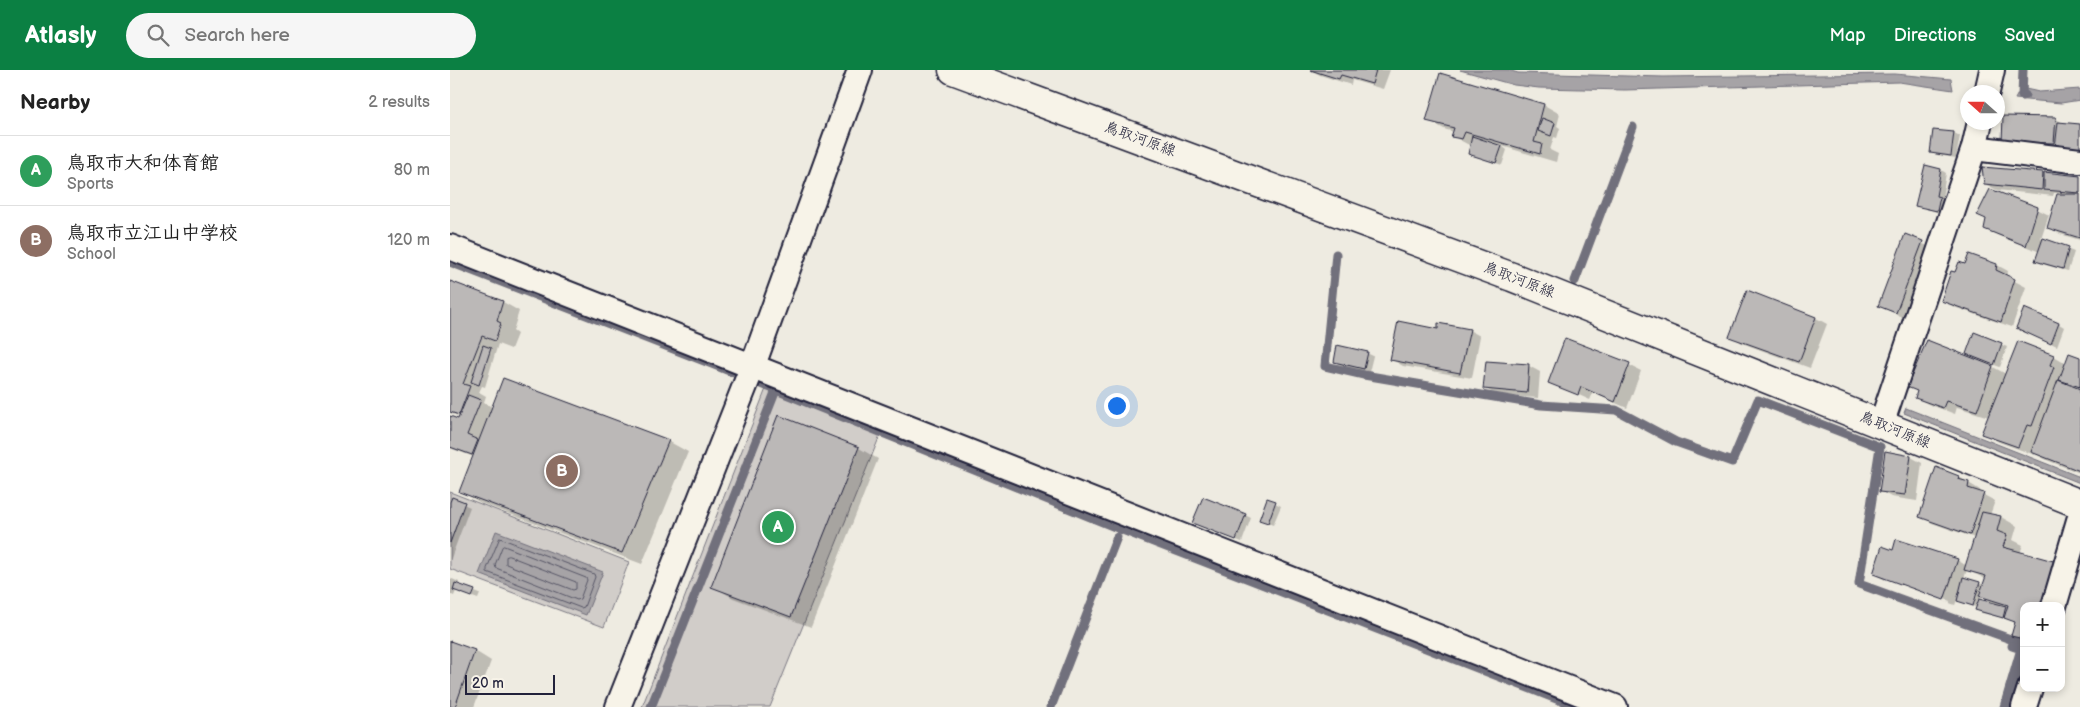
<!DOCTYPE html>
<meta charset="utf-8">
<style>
body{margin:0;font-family:"Balsamiq Sans","Klee One",sans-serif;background:#f6f6f6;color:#222}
.controls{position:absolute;right:15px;bottom:15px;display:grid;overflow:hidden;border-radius:10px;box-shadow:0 2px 8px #0003}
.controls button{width:45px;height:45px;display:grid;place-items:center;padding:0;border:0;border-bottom:1px solid #e0e0e0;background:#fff;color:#222;font:25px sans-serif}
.compass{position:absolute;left:1510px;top:15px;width:45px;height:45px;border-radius:50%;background:#fff;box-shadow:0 2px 8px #0003;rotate:291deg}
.scale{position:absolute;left:15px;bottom:12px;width:90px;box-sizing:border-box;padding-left:5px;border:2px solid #22223b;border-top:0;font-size:14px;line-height:18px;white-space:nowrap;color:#22223b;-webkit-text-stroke:4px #f7f3e8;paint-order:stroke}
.you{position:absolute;left:666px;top:335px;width:18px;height:18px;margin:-12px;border:4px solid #fff;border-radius:50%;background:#1a73e8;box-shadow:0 0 0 8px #1a73e833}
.badge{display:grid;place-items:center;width:32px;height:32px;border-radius:50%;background:#0b8043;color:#fff;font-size:16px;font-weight:700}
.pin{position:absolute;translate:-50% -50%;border:2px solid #fff;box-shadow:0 1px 5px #0006}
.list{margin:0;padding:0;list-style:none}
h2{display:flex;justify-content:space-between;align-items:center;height:65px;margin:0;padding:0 20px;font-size:21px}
h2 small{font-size:16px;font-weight:400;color:#767676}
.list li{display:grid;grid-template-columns:32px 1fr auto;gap:15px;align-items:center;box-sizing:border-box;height:70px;padding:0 20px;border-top:1px solid #e0e0e0}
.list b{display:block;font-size:19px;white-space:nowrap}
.list p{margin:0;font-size:16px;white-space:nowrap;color:#767676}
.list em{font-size:16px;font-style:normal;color:#767676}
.icon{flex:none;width:28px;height:28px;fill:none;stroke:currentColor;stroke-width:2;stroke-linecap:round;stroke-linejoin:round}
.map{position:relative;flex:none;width:1630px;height:637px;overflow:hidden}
header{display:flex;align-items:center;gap:30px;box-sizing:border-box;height:70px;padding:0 25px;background:#0b8043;color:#fff}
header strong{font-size:24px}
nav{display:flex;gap:28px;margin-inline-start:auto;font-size:18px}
.search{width:350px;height:45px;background:#f6f6f6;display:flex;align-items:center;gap:12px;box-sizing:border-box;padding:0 18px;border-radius:28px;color:#767676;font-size:19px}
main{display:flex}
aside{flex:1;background:#fff}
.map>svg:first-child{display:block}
.green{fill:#d1cdc9;stroke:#7a7882}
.water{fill:#a6a3a6;stroke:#716f7b}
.shadow{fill:#0003;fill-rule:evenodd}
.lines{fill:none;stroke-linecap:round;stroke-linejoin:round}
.shore{stroke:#575666;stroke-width:1}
.stream{stroke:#716f7b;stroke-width:9}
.building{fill:#bbb8b7;stroke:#22223b}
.street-casing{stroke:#22223b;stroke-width:28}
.primary-casing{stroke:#22223b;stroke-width:31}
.street{stroke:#f7f3e8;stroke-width:24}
.primary{stroke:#f7f3e8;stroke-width:28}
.labels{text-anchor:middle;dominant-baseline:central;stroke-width:5;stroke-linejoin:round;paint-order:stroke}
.street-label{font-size:15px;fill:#22223b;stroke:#f7f3e8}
</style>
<header>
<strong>Atlasly</strong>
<div class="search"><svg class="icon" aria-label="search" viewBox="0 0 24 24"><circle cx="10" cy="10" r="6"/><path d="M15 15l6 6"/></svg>Search here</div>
<nav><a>Map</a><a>Directions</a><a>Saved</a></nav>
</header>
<main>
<aside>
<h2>Nearby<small>2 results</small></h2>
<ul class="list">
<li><span class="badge" style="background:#2e9e5b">A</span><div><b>鳥取市大和体育館</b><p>Sports</p></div><em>80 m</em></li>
<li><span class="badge" style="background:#8d6e63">B</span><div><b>鳥取市立江山中学校</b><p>School</p></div><em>120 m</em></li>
</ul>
</aside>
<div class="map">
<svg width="1630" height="637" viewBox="0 0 1630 637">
<rect width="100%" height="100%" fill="#eeebe1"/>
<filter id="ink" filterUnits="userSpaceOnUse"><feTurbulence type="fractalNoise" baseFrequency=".02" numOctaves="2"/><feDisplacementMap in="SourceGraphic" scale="10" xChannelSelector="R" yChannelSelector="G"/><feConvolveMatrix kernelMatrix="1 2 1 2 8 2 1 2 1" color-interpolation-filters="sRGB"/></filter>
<g filter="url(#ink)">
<!-- green -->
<g class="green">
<path d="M 319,311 L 433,358 L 320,637 L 192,637 Z"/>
<path d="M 0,422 L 179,492 L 154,557 L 0,499 Z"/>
</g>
<!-- water -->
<g class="water">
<path d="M 1010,0 L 1058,0 L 1068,3 L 1213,7 L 1445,4 L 1501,9 L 1503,20 L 1449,12 L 1175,20 L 1089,18 L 1064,15 Z"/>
<path d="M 1571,18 L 1589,22 L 1630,19 L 1630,30 L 1611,33 L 1565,29 Z"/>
<path d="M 1456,338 L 1630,407 L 1630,413 L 1454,343 Z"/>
<path d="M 46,461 L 153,502 L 136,545 L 29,504 Z"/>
</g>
<!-- shadow -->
<g class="shadow">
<path d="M 861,0 L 940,0 L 933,19 L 902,10 L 901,15 L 870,5 Z"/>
<path d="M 1094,35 L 1110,44 L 1107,56 L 1110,58 L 1107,68 L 1104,67 L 1100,80 L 1108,84 L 1106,92 L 1052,76 L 1057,80 L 1052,95 L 1025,86 L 1021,76 L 1002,66 L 1004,62 L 994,59 L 978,50 Z"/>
<path d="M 1554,47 L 1606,49 L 1615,54 L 1630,56 L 1630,83 L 1564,78 Z"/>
<path d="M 1484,61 L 1504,63 L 1510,66 L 1506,88 L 1487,85 L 1482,82 Z"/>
<path d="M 1476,97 L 1491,100 L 1496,103 L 1492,129 L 1495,131 L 1492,144 L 1467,135 Z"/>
<path d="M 1593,103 L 1630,107 L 1630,170 L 1610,164 L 1599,157 L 1609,123 L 1604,123 L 1603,126 L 1547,120 L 1535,114 Z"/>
<path d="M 1587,139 L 1599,145 L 1591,169 L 1624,182 L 1618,201 L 1592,194 L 1587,191 L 1590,182 L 1547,165 L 1535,159 L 1538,150 L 1529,145 Z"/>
<path d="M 1456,166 L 1484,179 L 1457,249 L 1429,236 Z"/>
<path d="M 1519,186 L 1547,195 L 1558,201 L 1557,207 L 1576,217 L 1562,257 L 1504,237 L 1492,230 L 1506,204 L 1515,195 Z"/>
<path d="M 0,212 L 53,232 L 69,241 L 63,261 L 67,264 L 61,279 L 48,274 L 35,317 L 32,316 L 29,322 L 36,326 L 34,332 L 43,338 L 218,371 L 238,382 L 192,494 L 31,433 L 11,421 L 24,387 L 0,378 L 0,348 L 9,351 L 10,347 L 0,343 Z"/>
<path d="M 1297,221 L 1366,248 L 1377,254 L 1360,298 L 1292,273 L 1281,266 Z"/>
<path d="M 1609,254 L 1614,257 L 1607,276 L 1573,260 Z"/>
<path d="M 989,260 L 1019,260 L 1030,266 L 1022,308 L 953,296 L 941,289 Z"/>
<path d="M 1525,264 L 1557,277 L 1550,297 L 1523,287 Z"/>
<path d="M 1568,273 L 1604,286 L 1616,293 L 1630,288 L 1630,403 L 1599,391 L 1585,384 L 1585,385 L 1549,372 L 1533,363 L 1539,347 L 1507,337 L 1505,344 L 1478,334 L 1467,328 L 1468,322 L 1459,317 L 1543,297 L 1556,304 Z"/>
<path d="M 917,283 L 923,286 L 919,302 L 891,295 L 885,292 Z"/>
<path d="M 1179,295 L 1191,301 L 1177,338 L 1143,323 L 1140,330 L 1100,312 Z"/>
<path d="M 1079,296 L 1090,302 L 1088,328 L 1046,325 L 1035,318 Z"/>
<path d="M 409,378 L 428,389 L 361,557 L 283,528 L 263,516 Z"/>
<path d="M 1436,383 L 1461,387 L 1472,393 L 1467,431 L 1441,427 L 1430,421 Z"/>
<path d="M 1487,399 L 1509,407 L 1530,420 L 1530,423 L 1545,431 L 1540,445 L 1551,447 L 1567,456 L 1563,470 L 1573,475 L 1570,483 L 1611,536 L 1574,536 L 1574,571 L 1562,565 L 1566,553 L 1559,549 L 1532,543 L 1527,540 L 1528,538 L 1507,530 L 1505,535 L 1436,510 L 1499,533 L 1500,531 L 1435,507 L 1435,510 L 1424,504 L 1444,482 L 1507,490 L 1517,496 L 1525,468 L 1482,453 L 1471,446 ZM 1517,500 L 1536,509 L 1534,515 L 1514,508 ZM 1532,527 L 1542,533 L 1531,530 Z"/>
<path d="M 2,429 L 20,437 L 0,491 L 0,435 Z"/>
<path d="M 825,433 L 831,436 L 823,455 L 816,452 Z"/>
<path d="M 795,445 L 801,448 L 792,472 L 749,456 Z"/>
<path d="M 0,508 L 9,512 L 8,515 L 30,524 L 28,529 L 6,521 L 4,526 L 0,524 Z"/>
<path d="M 0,572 L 25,581 L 41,591 L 24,637 L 0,637 Z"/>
</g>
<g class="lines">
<!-- shore -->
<g class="shore">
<path d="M 50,468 L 144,504 L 145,507 L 134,537 L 131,538 L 37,502 L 37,499 Z"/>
<path d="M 54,476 L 136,508 L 137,510 L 130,529 L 127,530 L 46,498 L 45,495 L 52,477 Z"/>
<path d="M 59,486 L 126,512 L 126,519 L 123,520 L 56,494 L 56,487 Z"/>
</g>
<!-- stream -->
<g class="stream">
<path d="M 1573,0 L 1572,26 L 1575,25"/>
<path d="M 886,184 L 875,296 L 914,305 L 1091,335 L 1166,340 L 1226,372 L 1282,392 L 1308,330 L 1430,377 L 1409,514 L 1574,574"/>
<path d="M 0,192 L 262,294 L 670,459 L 1127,637"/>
<path d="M 1125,211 L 1183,57"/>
<path d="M 201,637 L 326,320"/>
<path d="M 601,637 L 667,467"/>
<path d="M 1554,637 L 1571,579 L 1562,576"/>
<path d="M 1561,637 L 1574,592"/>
</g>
</g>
<!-- building -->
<g class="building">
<path d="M 860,0 L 926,0 L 922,14 L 891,5 L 889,9 Z"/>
<path d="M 990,3 L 1094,34 L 1084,72 L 1092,74 L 1090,84 L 1015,62 L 1012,69 L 1001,67 L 1004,58 L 976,51 Z"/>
<path d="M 1553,46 L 1606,47 L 1604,73 L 1552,72 Z"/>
<path d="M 1092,48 L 1105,53 L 1101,66 L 1088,61 Z"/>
<path d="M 1608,52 L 1630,54 L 1630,81 L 1605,78 Z"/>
<path d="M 1483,60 L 1504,62 L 1501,86 L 1480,83 Z"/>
<path d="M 1022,66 L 1052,76 L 1046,93 L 1018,84 Z"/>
<path d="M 1475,95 L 1491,99 L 1486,126 L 1490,127 L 1487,141 L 1465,136 Z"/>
<path d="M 1532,97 L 1593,102 L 1592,120 L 1534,114 Z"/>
<path d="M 1594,102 L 1630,106 L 1630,123 L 1594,120 Z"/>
<path d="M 1540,119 L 1588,137 L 1576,176 L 1534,159 L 1536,149 L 1527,145 Z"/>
<path d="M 1607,124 L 1630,124 L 1630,168 L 1597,158 Z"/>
<path d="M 1455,164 L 1473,171 L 1446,243 L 1428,236 Z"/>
<path d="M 1593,168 L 1619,177 L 1613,199 L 1585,191 Z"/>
<path d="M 1519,184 L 1547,194 L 1546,200 L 1565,209 L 1551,252 L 1491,231 L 1501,201 L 1505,202 L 1509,192 L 1515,194 Z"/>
<path d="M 0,211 L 53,231 L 47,251 L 51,253 L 45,271 L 32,266 L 13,314 L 20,316 L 9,345 L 0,342 Z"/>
<path d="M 1297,220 L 1366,247 L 1349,292 L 1279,267 Z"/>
<path d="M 1574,238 L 1609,253 L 1601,274 L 1566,258 Z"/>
<path d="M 948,251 L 988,259 L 988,253 L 1020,259 L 1010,303 L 940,290 Z"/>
<path d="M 1524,262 L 1552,273 L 1544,295 L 1516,284 Z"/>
<path d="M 1115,268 L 1180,293 L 1165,332 L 1131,317 L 1128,325 L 1098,313 Z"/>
<path d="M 1477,270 L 1543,296 L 1527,341 L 1496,331 L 1493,338 L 1465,328 L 1467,321 L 1457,317 Z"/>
<path d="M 1568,271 L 1604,285 L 1600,295 L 1604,297 L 1582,356 L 1577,355 L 1568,377 L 1531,364 Z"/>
<path d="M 33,275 L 41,278 L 29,315 L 21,312 Z"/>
<path d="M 887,275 L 918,282 L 914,299 L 884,292 Z"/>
<path d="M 1619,283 L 1630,287 L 1630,317 L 1609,310 Z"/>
<path d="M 1036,291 L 1079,294 L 1077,323 L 1033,319 Z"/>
<path d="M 53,308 L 219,370 L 172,483 L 9,422 Z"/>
<path d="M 1608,310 L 1630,319 L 1630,401 L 1581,382 Z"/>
<path d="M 18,325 L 31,330 L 17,365 L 28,370 L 22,385 L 0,377 L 0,346 L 8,349 Z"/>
<path d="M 328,345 L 409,377 L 341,547 L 261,517 Z"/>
<path d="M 1435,381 L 1461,386 L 1455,425 L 1429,422 Z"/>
<path d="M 1486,397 L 1509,406 L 1508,409 L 1519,412 L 1518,418 L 1534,423 L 1520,465 L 1469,447 Z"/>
<path d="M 2,427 L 15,432 L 0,473 L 0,432 Z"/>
<path d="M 753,427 L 796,444 L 786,470 L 742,453 Z"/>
<path d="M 817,428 L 826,431 L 818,453 L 809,450 Z"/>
<path d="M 1532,442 L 1551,446 L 1547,461 L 1557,465 L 1553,477 L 1607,492 L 1594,536 L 1574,536 L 1574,569 L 1561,566 L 1565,552 L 1554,548 L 1558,535 L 1529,526 L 1536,506 L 1514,500 Z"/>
<path d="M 1446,469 L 1508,489 L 1494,530 L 1423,504 L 1432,476 L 1443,480 Z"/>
<path d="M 1513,507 L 1530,512 L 1523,536 L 1507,531 Z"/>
<path d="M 5,513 L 25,520 L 22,527 L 3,520 Z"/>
<path d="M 1529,529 L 1556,536 L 1553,548 L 1525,540 Z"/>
<path d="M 0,571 L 25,580 L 5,637 L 0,637 Z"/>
</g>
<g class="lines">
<!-- street casing -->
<g class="street-casing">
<g id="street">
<path d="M 1537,22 L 1542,0"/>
<path d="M 1524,78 L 1630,91"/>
<path d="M 0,177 L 1165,637"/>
<path d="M 1431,355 L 1524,78 L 1530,52"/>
<path d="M 1604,536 L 1630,447"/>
<path d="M 168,637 L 302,298 L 410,0"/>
<path d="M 1574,637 L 1580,618"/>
</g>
</g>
<!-- primary casing -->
<g class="primary-casing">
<path id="primary" d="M 503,0 L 1062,207 L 1630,434"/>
</g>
<!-- street -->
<use href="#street" class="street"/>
<!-- primary -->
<use href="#primary" class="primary"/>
</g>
</g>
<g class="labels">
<!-- street labels -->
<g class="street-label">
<text transform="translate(690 69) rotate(20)">鳥取河原線</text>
<text transform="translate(1069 210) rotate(21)">鳥取河原線</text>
<text transform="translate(1445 360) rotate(22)">鳥取河原線</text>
</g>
</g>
</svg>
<div class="controls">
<button>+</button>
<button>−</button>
</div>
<svg class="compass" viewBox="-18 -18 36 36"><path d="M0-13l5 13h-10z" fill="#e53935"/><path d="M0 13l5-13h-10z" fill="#767676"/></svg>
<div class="scale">20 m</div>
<div class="you"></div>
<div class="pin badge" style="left:328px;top:457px;background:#2e9e5b">A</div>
<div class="pin badge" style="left:112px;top:401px;background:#8d6e63">B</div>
</div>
</main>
